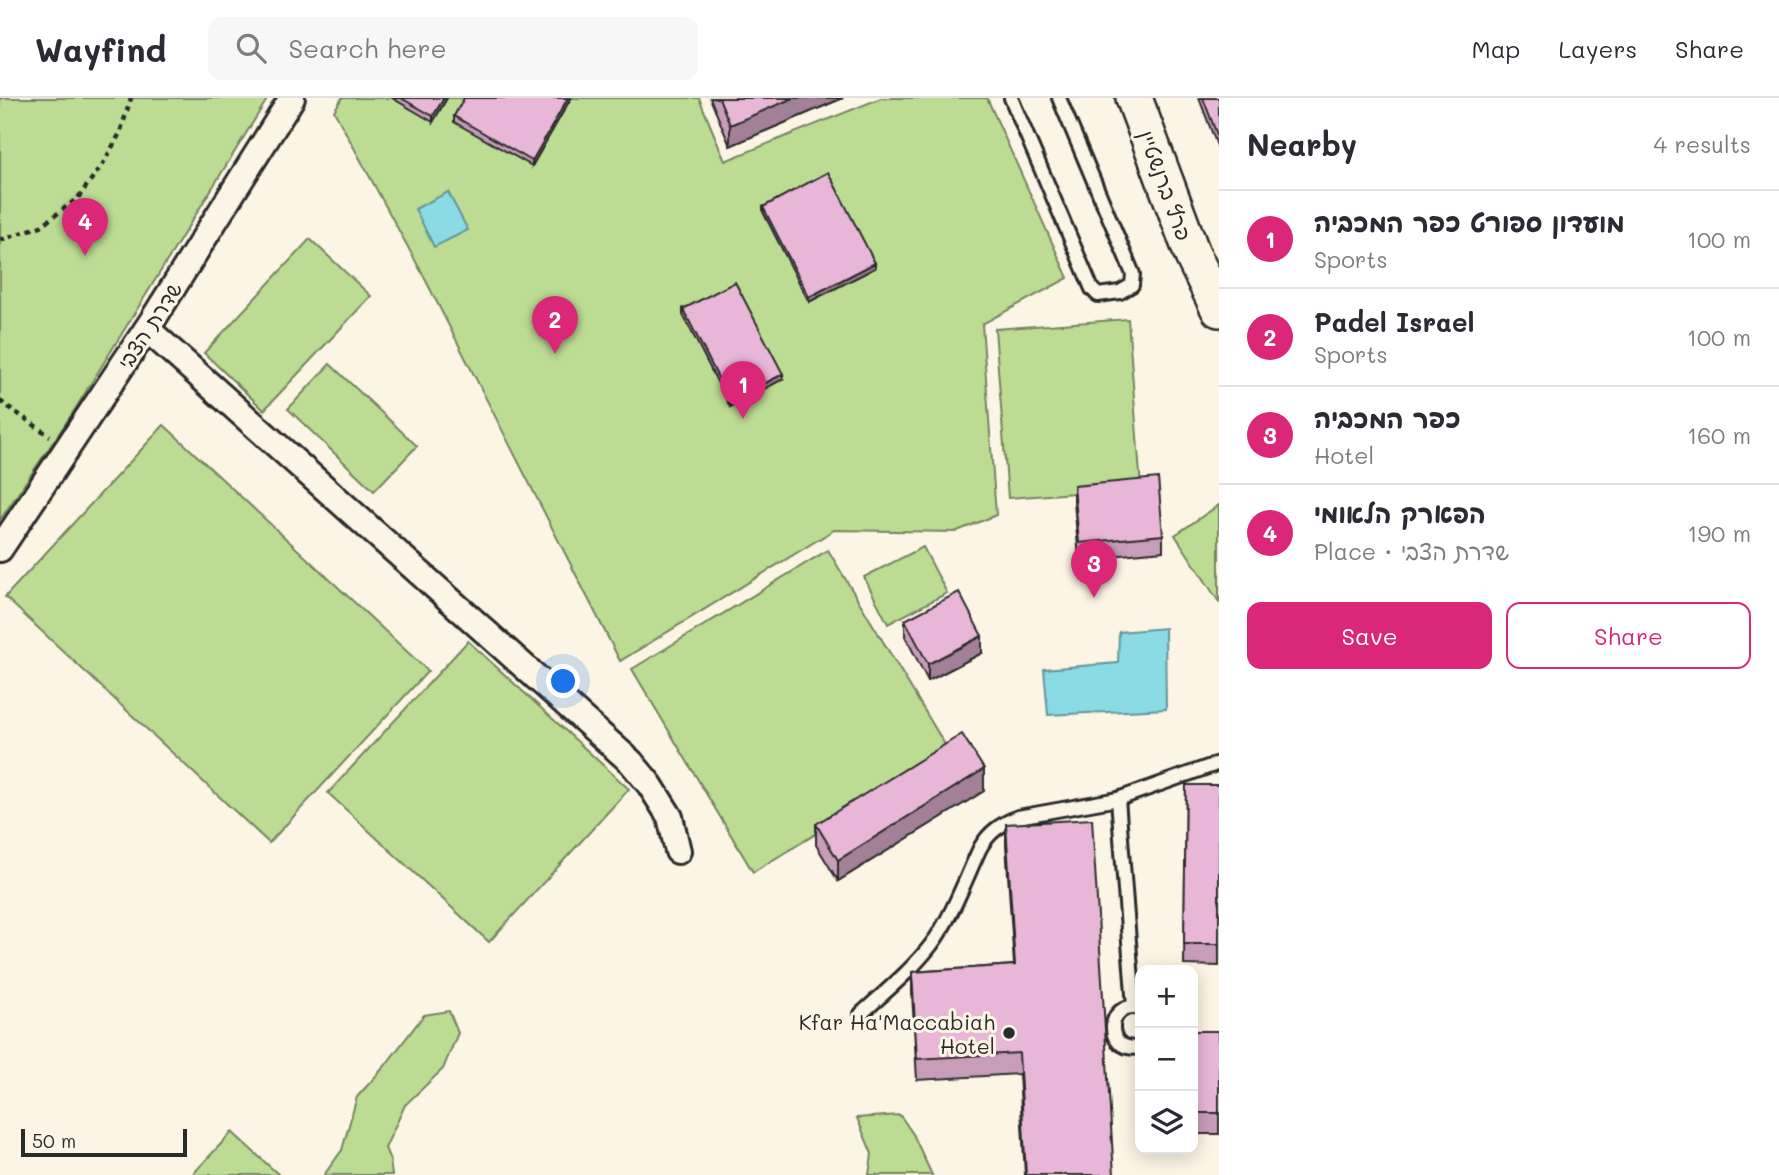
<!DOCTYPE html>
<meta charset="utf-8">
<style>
body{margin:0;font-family:Mali,"Playpen Sans Hebrew",sans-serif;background:#f7f7f7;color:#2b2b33}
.controls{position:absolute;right:21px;bottom:21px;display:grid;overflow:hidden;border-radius:14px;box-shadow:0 4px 18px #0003}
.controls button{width:63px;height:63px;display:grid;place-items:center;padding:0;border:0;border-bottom:2px solid #e1e1e2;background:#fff;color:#2b2b33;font:35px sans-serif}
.scale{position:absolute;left:21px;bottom:18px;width:166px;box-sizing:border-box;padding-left:7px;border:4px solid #2b2b2b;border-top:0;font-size:19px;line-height:24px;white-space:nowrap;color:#2b2b2b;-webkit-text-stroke:5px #fcf5e5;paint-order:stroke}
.you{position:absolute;left:564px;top:584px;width:24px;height:24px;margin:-18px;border:5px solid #fff;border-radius:50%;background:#1a73e8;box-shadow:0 0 0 10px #1a73e833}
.badge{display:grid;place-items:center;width:46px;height:46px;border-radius:50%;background:#db2777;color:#fff;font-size:23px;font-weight:700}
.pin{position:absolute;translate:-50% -58px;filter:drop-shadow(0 2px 4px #0008)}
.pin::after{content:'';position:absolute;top:37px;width:24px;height:21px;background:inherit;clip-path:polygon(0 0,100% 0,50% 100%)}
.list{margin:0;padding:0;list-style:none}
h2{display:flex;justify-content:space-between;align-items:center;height:91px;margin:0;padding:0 28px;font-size:30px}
h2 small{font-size:23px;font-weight:400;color:#7c7c81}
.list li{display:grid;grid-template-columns:46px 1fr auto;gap:21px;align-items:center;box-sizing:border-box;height:98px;padding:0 28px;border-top:2px solid #e1e1e2}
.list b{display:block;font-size:26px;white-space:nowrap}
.list p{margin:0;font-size:23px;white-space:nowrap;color:#7c7c81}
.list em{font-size:23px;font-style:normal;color:#7c7c81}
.actions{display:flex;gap:14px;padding:21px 28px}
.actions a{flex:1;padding:16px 0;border:2px solid #db2777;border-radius:14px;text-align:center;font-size:24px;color:#db2777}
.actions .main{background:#db2777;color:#fff}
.icon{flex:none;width:38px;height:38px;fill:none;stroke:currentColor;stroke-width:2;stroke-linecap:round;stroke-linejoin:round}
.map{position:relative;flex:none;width:1219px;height:1077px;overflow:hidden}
header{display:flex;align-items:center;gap:42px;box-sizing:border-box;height:98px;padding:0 35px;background:#fff;border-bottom:2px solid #e1e1e2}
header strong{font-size:33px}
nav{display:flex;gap:38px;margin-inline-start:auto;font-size:24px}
.search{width:490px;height:63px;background:#f7f7f7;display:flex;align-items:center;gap:18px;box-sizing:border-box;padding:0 24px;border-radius:14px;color:#7c7c81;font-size:26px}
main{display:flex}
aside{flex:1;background:#fff}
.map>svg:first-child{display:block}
.green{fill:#bcdc94;stroke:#748460;stroke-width:2}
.water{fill:#8adbe3;stroke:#649599;stroke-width:2}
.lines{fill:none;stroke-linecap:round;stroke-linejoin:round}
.lane-casing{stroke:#2b2b2b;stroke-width:18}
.street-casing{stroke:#2b2b2b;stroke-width:30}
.secondary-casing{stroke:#2b2b2b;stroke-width:40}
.path{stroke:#2b2b2b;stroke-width:4.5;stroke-dasharray:5 5;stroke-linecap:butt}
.lane{stroke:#fcf5e5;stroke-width:12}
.street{stroke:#fcf5e5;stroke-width:24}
.secondary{stroke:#fcf5e5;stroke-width:35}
.wall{fill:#c89dba;stroke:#2b2b2b;stroke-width:2}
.shaded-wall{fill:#a28097;stroke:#2b2b2b;stroke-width:2}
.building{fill:#e8b7d8;stroke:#2b2b2b;stroke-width:2}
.poi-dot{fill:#2b2b2b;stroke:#fcf5e5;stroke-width:2.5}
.labels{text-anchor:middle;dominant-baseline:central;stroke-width:6;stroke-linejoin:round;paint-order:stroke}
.street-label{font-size:21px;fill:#2b2b2b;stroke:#fcf5e5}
.poi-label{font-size:21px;fill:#2b2b2b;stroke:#fcf5e5;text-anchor:end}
</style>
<header>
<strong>Wayfind</strong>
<div class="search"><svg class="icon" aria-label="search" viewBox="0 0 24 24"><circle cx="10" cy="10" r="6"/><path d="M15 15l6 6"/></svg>Search here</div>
<nav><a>Map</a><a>Layers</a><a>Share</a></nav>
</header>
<main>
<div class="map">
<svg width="1219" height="1077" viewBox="0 0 1219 1077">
<rect width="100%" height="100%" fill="#fcf5e5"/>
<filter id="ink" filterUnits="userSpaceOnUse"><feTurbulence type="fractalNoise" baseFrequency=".0143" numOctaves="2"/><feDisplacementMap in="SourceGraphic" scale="14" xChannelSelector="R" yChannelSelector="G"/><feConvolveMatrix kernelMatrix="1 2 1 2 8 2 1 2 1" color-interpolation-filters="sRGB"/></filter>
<g filter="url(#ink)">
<!-- green -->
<g class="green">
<path d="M 0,0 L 268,0 L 72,316 L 0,422 Z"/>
<path d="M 342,0 L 699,0 L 725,63 L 881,0 L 987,0 L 1068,180 L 982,226 L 996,417 L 955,434 L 834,432 L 620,563 L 422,175 L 334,13 Z"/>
<path d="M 310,141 L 371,198 L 264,312 L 204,255 Z"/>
<path d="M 1128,221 L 1141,390 L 1008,400 L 995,231 Z"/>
<path d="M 330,266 L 417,348 L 374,393 L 288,311 Z"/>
<path d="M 164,327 L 428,573 L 269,745 L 5,499 Z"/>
<path d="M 1219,407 L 1219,504 L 1175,437 Z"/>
<path d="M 923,449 L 947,495 L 888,526 L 864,479 Z"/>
<path d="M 828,452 L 950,655 L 753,774 L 632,571 Z"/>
<path d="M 468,543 L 629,691 L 489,844 L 328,695 Z"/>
<path d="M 449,913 L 458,935 L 443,971 L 405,1007 L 385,1050 L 390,1062 L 392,1077 L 324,1077 L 342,1052 L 357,999 L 384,969 L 424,917 Z"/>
<path d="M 900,1017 L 913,1036 L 932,1077 L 869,1077 L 872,1056 L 857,1020 Z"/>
<path d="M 232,1034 L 279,1077 L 192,1077 Z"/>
</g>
<!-- water -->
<g class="water">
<path d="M 448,94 L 468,132 L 434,149 L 415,111 Z"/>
<path d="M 1165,530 L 1166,611 L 1048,617 L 1044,571 L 1118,565 L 1119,534 Z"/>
</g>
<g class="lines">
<!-- lane casing -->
<g class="lane-casing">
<g id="lane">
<path d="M 1011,0 L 1092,191 L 1098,197 L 1120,194 L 1132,187 L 1133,176 L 1059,0"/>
<path d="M 1118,701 L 1134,909"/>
<path d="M 1140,910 C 1106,901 1102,956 1140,949"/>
<path d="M 861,916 C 885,894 911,873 931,847 C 951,821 966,780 980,750 C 989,734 1001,726 1018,719 L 1118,701 L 1219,665"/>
</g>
</g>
<!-- street casing -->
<g class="street-casing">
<g id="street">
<path d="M 147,231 L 631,664 L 650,687 L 670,719 L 678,753"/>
<path d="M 0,451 L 152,223 L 292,0"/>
</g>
</g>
<!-- secondary casing -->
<g class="secondary-casing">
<path id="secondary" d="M 1134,0 L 1193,158 L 1219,211"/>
</g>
<!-- path -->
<g class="path">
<path d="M 0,141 L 4,141 L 41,128 L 78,100 L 104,64 L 120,35 L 131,0"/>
<path d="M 0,303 L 50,338"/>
</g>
<!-- lane -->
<use href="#lane" class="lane"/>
<!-- street -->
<use href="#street" class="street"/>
<!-- secondary -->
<use href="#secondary" class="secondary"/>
</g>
<!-- wall -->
<g class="wall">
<path d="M 392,0 L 447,0 L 433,24 Z"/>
<path d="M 571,0 L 532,68 L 454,24 L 454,18 Z"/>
<path d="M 710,0 L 843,0 L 730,48 Z"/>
<path d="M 1199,0 L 1219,0 L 1219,53 Z"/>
<path d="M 763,109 L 875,170 L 809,204 L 763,114 Z"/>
<path d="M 683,211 L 783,281 L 730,309 L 683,217 Z"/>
<path d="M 1074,388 L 1163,437 L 1163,453 L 1079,461 L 1074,404 Z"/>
<path d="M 905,522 L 982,555 L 928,583 L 905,538 Z"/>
<path d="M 1186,687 L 1219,687 L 1219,868 L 1184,867 Z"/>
<path d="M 984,693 L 838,783 L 816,747 L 816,726 Z"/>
<path d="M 1006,726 L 1114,1077 L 1025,1077 L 1019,976 L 917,982 L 912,895 L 912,874 L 1014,867 L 1006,747 Z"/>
<rect x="1193" y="933" width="26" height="103"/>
</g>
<!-- shaded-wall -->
<g class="shaded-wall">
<path d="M 444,0 L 447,0 L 433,24 L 433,18 Z"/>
<path d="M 568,0 L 571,0 L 532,68 L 532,63 Z"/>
<path d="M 793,0 L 843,0 L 730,48 L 730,27 Z"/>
<path d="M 875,165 L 875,170 L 809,204 L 809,199 Z"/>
<path d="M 783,276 L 783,281 L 730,309 L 730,303 Z"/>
<path d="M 982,538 L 982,555 L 928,583 L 928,566 Z"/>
<path d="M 984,671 L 984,693 L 838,783 L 838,762 Z"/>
</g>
<!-- building -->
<g class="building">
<path d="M 401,0 L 444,0 L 433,18 Z"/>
<path d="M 464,0 L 568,0 L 532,63 L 454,18 Z"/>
<path d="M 719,0 L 793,0 L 730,27 Z"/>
<path d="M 1203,0 L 1219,0 L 1219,42 Z"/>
<path d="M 828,74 L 875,165 L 809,199 L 763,109 Z"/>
<path d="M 735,184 L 783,276 L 730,303 L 683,211 Z"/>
<path d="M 1158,380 L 1163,437 L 1079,445 L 1074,388 Z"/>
<path d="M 959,494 L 982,538 L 928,566 L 905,522 Z"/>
<path d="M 962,636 L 984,671 L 838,762 L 816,726 Z"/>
<path d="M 1186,687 L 1219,687 L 1219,846 L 1184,846 Z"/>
<path d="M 1092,721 L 1114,1077 L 1026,1077 L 1019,955 L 917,961 L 912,874 L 1015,867 L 1006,726 Z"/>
<rect x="1193" y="933" width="26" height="82"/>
</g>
</g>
<!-- markers -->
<circle class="poi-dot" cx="1009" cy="935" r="7"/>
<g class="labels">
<!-- street labels -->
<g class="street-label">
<text transform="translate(1166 87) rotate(70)">פרץ ברנשטיין</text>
<text transform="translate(149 227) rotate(-57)">שדרת הצבי</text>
</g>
<!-- poi labels -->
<g class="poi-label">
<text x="995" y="923">Kfar Ha'Maccabiah<tspan x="995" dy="24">Hotel</tspan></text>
</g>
</g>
</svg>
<div class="controls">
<button>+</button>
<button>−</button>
<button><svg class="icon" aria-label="layers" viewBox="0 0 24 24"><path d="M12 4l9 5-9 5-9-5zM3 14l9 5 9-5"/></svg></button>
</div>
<div class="scale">50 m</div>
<div class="you"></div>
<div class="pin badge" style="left:743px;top:321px">1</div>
<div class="pin badge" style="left:555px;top:256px">2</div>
<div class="pin badge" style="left:1094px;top:500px">3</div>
<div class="pin badge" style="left:85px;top:158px">4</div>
</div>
<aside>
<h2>Nearby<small>4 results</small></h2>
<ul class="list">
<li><span class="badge">1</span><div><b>מועדון ספורט כפר המכביה</b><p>Sports</p></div><em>100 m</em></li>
<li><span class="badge">2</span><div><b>Padel Israel</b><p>Sports</p></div><em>100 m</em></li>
<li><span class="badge">3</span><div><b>כפר המכביה</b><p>Hotel</p></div><em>160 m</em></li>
<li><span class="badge">4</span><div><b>הפארק הלאומי</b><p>Place · שדרת הצבי</p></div><em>190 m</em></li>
</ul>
<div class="actions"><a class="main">Save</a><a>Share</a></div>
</aside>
</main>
